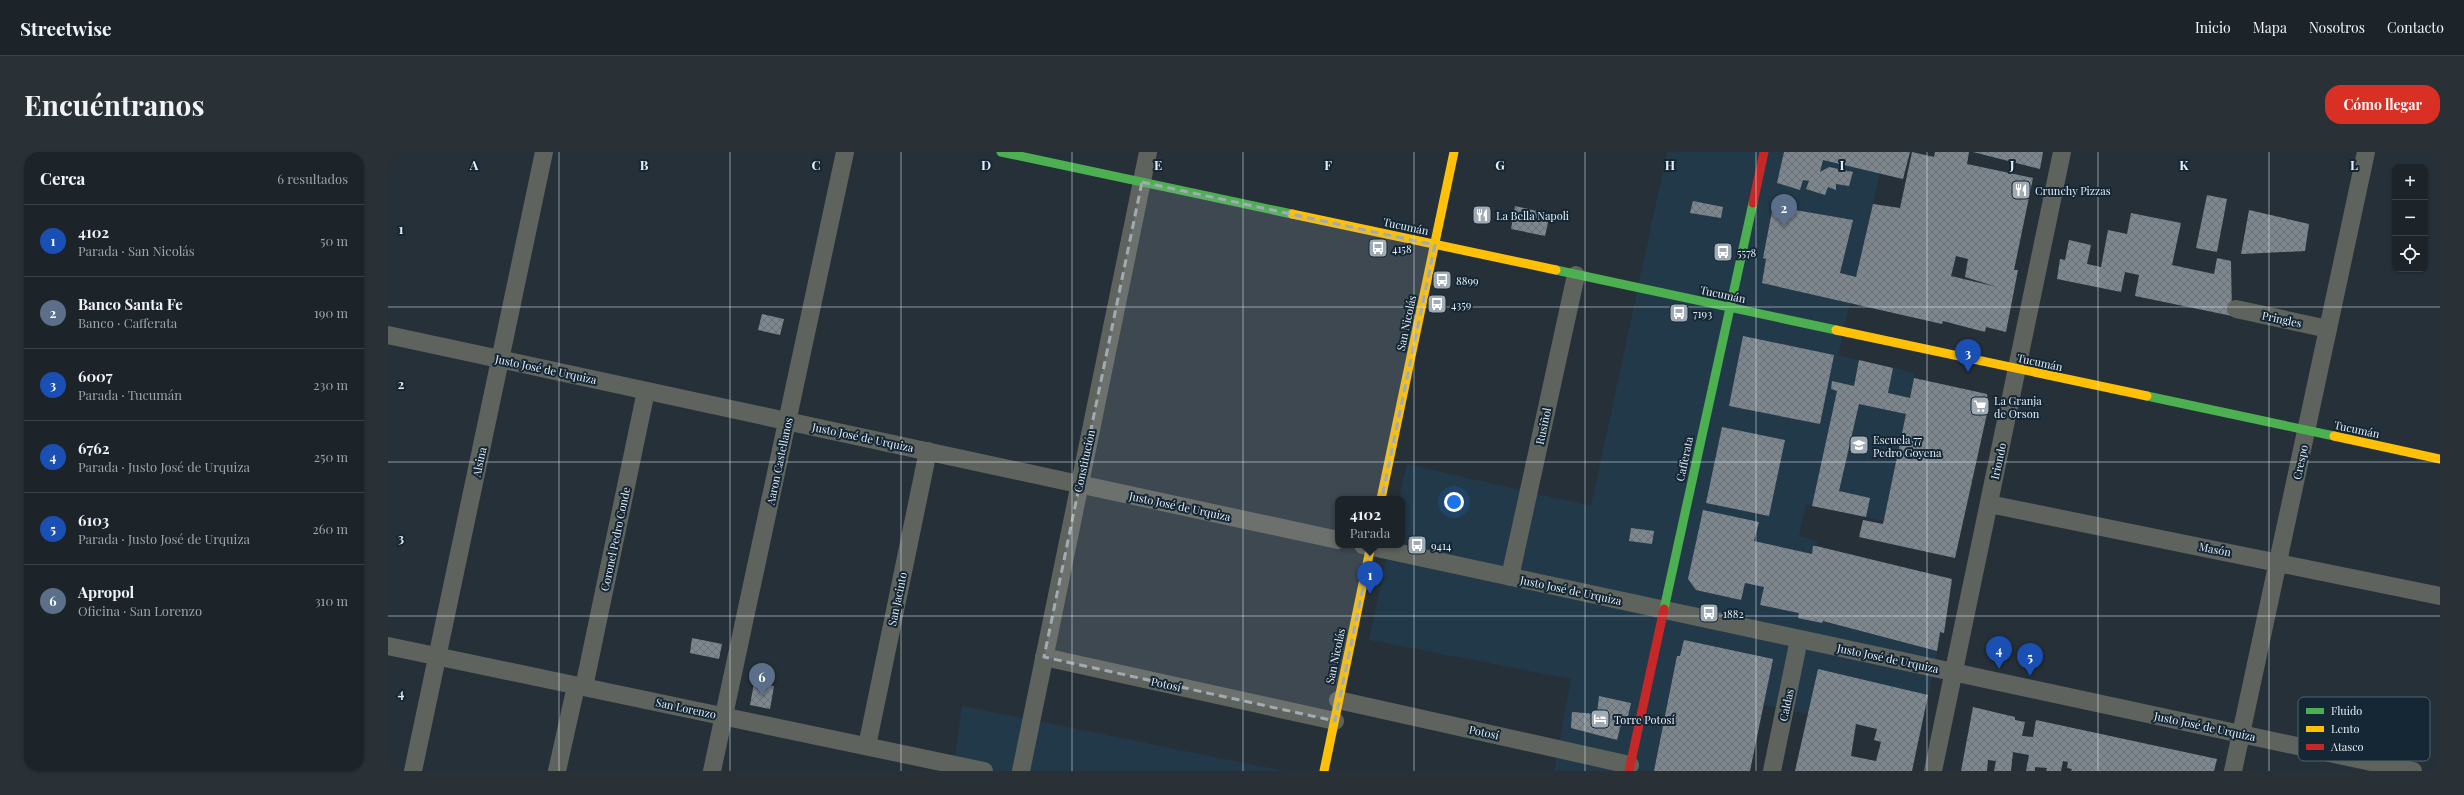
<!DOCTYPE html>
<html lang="es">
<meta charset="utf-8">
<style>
body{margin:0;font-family:"Playfair Display",serif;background:#293036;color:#f1f3f6}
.controls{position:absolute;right:12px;top:12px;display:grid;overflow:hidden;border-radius:8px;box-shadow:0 1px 3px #0004}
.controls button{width:36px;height:36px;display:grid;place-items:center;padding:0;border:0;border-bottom:1px solid #3a4147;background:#1c242a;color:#f1f3f6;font:20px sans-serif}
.you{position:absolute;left:1066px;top:350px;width:14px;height:14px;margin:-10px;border:3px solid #fff;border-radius:50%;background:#1a73e8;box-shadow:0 0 0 6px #1a73e833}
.badge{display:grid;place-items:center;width:26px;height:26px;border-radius:50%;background:#d93025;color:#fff;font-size:13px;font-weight:700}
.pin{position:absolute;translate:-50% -33px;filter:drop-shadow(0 1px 2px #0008)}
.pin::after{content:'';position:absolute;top:21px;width:14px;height:12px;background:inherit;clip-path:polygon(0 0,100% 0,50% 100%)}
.popup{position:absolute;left:947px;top:344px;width:70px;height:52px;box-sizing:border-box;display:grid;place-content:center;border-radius:8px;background:#1c242a;filter:drop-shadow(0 1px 3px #0005);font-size:13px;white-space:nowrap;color:#a0a4a8}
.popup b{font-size:15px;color:#f1f3f6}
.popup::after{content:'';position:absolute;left:50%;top:100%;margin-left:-8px;border:8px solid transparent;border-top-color:#1c242a}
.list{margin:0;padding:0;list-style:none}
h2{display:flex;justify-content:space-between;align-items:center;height:52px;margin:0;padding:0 16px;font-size:17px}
h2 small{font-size:13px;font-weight:400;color:#a0a4a8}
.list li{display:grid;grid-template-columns:26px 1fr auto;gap:12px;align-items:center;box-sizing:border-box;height:72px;padding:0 16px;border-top:1px solid #3a4147}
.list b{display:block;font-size:15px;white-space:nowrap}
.list p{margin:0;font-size:13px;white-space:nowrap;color:#a0a4a8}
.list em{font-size:13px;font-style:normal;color:#a0a4a8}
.icon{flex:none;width:22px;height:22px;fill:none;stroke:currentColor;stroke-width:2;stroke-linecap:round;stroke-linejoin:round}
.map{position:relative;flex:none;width:2052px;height:619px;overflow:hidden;border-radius:16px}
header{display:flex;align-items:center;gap:24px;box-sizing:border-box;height:56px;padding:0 20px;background:#1c242a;border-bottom:1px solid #3a4147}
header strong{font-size:19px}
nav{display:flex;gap:22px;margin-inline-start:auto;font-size:14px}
.intro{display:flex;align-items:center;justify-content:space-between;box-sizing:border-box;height:96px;padding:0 24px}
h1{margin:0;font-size:28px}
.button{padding:10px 18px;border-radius:16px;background:#d93025;color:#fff;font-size:14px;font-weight:700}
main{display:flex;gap:24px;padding:0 24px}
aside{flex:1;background:#1c242a;border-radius:16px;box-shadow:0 1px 3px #0004}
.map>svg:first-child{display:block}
.built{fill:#223949}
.building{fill:url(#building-cross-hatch);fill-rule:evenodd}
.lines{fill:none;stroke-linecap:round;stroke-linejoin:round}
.street{stroke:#5f635d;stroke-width:18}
.fast{stroke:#4caf50;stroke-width:9}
.slow{stroke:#ffc107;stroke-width:9}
.jam{stroke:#c62828;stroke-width:9}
.marked{fill:#a0abb4;fill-opacity:0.2;stroke:#a0abb4;stroke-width:3;stroke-dasharray:8 5;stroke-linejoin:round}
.grid{fill:none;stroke:#e2edf6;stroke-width:1;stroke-opacity:0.55}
.labels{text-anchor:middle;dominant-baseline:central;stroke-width:4;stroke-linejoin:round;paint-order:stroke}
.poi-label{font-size:11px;fill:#e2edf6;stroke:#152735;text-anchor:start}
.street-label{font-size:11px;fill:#e2edf6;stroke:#152735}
.key{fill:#152735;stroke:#52626f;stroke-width:1}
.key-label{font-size:11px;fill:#e2edf6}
.grid-label{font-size:13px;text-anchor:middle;font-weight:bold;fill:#e2edf6;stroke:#152735;stroke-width:4;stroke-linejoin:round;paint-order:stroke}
</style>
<header>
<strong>Streetwise</strong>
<nav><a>Inicio</a><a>Mapa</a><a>Nosotros</a><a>Contacto</a></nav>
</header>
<div class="intro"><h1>Encuéntranos</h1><a class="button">Cómo llegar</a></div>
<main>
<aside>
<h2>Cerca<small>6 resultados</small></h2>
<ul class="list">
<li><span class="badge" style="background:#1a4fb4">1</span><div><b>4102</b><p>Parada · San Nicolás</p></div><em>50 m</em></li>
<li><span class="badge" style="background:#5c6f8a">2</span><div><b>Banco Santa Fe</b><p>Banco · Cafferata</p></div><em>190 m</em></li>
<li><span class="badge" style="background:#1a4fb4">3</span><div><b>6007</b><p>Parada · Tucumán</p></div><em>230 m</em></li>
<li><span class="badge" style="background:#1a4fb4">4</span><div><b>6762</b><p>Parada · Justo José de Urquiza</p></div><em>250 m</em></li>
<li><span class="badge" style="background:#1a4fb4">5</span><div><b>6103</b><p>Parada · Justo José de Urquiza</p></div><em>260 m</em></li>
<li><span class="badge" style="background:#5c6f8a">6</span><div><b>Apropol</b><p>Oficina · San Lorenzo</p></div><em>310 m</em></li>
</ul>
</aside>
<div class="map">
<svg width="2052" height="619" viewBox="0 0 2052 619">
<defs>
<pattern id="building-cross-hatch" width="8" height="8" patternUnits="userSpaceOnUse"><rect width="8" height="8" fill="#7e878e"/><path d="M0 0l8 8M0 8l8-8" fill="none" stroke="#6a7176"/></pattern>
</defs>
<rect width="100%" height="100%" fill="#263038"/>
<!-- built -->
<g class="built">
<path d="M 1279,0 L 1497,0 L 1450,203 L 1527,221 L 1495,369 L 1418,352 L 1411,384 L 1429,389 L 1429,394 L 1564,427 L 1532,585 L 1360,550 L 1326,619 L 1166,619 L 1183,527 L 981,488 L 1001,393 L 1014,393 L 1014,347 L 1011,347 L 1019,312 L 1203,354 Z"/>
<path d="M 574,554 L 867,613 L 899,619 L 565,619 Z"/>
</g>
<!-- building -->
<g class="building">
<path d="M 1396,0 L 1522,0 L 1515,27 L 1435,8 L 1432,20 L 1441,15 L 1465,20 L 1461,34 L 1448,32 L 1448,38 L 1440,35 L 1437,43 L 1418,37 L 1421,29 L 1415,28 L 1412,38 L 1389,31 Z"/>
<path d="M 1524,0 L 1546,5 L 1547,0 L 1581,0 L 1579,12 L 1645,26 L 1626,118 L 1630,118 L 1618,180 L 1598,175 L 1597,180 L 1555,169 L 1554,172 L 1374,131 L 1378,107 L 1375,106 L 1385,54 L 1465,68 L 1452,121 L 1468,125 L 1485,52 L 1512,56 ZM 1568,104 L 1580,107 L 1577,125 L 1609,135 L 1563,124 Z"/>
<path d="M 1585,0 L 1655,0 L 1652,17 Z"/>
<path d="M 1819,43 L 1839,47 L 1829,100 L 1808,96 Z"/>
<path d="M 1305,49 L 1335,55 L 1333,66 L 1302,61 Z"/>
<path d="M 1127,54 L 1162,62 L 1157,84 L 1123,77 Z"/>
<path d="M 1861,58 L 1921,72 L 1917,99 L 1853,102 Z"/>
<path d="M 1743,61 L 1793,71 L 1784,113 L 1826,122 L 1829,106 L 1843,109 L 1844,164 L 1747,144 L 1751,123 L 1737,120 L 1733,140 L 1669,127 L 1672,107 L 1677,108 L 1681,88 L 1703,93 L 1699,112 L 1713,115 L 1720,78 L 1739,82 Z"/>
<path d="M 374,162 L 396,167 L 392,183 L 370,178 Z"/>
<path d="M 1355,184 L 1446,203 L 1432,272 L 1341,254 Z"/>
<path d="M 1471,208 L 1505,216 L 1500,241 L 1522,246 L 1526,226 L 1599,242 L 1600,257 L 1567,406 L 1471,385 L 1475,368 L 1495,372 L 1518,262 L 1471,252 L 1451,339 L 1482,346 L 1478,365 L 1424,354 L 1449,239 L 1443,237 L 1444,229 L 1466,234 Z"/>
<path d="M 1334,275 L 1397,288 L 1381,364 L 1318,351 Z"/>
<path d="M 1315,358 L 1371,370 L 1366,389 L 1424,402 L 1425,394 L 1428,394 L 1564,427 L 1556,481 L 1552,480 L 1549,499 L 1435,469 L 1434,471 L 1410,466 L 1411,461 L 1372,453 L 1376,435 L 1357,431 L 1353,448 L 1308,438 L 1300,427 Z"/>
<path d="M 1243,376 L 1266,379 L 1264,392 L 1241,389 Z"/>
<path d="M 304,486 L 334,492 L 331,507 L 302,501 Z"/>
<path d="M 1296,488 L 1385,507 L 1362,619 L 1266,619 L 1289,504 L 1292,504 Z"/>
<path d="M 1430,517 L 1540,543 L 1524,619 L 1407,619 ZM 1468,572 L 1489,577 L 1486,588 L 1493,590 L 1488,609 L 1463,604 Z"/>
<path d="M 366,531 L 386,534 L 382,557 L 362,553 Z"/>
<path d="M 1211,544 L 1243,551 L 1238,573 L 1233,572 L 1229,588 L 1183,576 L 1184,560 L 1209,562 Z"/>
<path d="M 1585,555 L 1627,565 L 1627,568 L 1637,570 L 1634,584 L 1645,585 L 1648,568 L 1829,607 L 1826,619 L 1683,619 L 1684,617 L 1679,616 L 1680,610 L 1675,609 L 1673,619 L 1658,619 L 1659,616 L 1647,615 L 1647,619 L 1638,619 L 1641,603 L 1625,600 L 1623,619 L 1606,619 L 1608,609 L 1600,608 L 1599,619 L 1573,619 Z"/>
</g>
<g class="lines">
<!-- street -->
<g class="street">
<path d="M 1848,157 L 1940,177"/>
<path d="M 0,183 L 950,388"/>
<path d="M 1601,352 L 2052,444"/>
<path d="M 975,393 L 2025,619"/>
<path d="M 1122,425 L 1188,123"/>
<path d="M 0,494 L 596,619"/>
<path d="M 656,505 L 947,569"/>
<path d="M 196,535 L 258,239"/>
<path d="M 950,548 L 1242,613"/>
<path d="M 479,594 L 540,299"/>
<path d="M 25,619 L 156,0"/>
<path d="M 169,619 L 188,534"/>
<path d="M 324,619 L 457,0"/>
<path d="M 633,619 L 760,0"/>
<path d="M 1384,619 L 1411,487"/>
<path d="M 1545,619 L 1674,0"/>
<path d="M 1845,619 L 1978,0"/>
</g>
<!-- fast -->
<g class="fast">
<path d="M 613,0 L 904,62"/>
<path d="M 1168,118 L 1448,178"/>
<path d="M 1759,244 L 1946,284"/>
<path d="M 1276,457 L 1365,51"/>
</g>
<!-- slow -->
<g class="slow">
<path d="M 904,62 L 1168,118"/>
<path d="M 1448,178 L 1759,244"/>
<path d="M 1946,284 L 2052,307"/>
<path d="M 993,347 L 1066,0"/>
<path d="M 936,619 L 983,393"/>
</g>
<!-- jam -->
<g class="jam">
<path d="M 1365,51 L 1376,0"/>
<path d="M 1241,619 L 1276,457"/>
</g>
</g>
<!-- marked area -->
<path class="marked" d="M 754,30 L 1047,93 L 947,569 L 656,505 Z"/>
<!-- grid -->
<path class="grid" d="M 171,0 L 171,619M 342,0 L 342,619M 513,0 L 513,619M 684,0 L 684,619M 855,0 L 855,619M 1026,0 L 1026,619M 1197,0 L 1197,619M 1368,0 L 1368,619M 1539,0 L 1539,619M 1710,0 L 1710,619M 1881,0 L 1881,619M 0,155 L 2052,155M 0,310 L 2052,310M 0,464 L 2052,464"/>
<!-- icons -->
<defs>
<g id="restaurant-square" transform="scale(1)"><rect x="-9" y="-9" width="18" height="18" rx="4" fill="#a0abb4" stroke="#152735"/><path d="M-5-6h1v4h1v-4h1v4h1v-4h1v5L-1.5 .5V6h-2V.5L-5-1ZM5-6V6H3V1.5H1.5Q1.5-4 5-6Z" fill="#fff"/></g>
<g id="bus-square" transform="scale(1)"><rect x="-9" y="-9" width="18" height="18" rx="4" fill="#a0abb4" stroke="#152735"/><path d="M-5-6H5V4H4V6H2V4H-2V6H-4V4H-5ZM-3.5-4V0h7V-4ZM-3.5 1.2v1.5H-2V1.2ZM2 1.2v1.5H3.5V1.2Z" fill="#fff"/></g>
<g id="supermarket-square" transform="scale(1)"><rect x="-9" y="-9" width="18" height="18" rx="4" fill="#a0abb4" stroke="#152735"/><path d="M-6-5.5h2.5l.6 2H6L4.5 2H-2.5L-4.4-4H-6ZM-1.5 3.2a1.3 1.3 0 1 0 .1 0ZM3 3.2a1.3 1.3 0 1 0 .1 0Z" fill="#fff"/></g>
<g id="school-square" transform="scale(1)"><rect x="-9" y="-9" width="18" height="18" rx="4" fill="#a0abb4" stroke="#152735"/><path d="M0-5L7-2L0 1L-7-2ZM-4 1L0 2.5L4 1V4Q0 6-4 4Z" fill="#fff"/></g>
<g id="hotel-square" transform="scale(1)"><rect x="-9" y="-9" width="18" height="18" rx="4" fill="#a0abb4" stroke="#152735"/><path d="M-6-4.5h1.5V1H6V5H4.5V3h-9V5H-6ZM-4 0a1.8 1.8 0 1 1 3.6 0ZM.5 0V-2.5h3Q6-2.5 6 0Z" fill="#fff"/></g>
</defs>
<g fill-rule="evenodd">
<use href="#restaurant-square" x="1633" y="38"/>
<use href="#restaurant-square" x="1094" y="63"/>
<use href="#bus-square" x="990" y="96"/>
<use href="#bus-square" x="1335" y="100"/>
<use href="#bus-square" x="1054" y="128"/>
<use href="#bus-square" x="1049" y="152"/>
<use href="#bus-square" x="1291" y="161"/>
<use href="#supermarket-square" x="1592" y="254"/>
<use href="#school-square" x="1471" y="293"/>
<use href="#bus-square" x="1029" y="393"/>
<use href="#bus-square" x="1321" y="461"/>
<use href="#hotel-square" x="1212" y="567"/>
</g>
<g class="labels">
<!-- poi labels -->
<g class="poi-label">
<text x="1647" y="38">Crunchy Pizzas</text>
<text x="1108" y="63">La Bella Napoli</text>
<text x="1004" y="96">4158</text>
<text x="1349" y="100">5578</text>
<text x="1068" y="128">8899</text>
<text x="1063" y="152">4359</text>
<text x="1305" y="161">7193</text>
<text x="1606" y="248">La Granja<tspan x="1606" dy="13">de Orson</tspan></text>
<text x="1485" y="287">Escuela 77<tspan x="1485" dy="13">Pedro Goyena</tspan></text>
<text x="1043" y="393">9414</text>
<text x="1335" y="461">1882</text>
<text x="1226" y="567">Torre Potosí</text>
</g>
<!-- street labels -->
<g class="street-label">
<text transform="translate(1018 74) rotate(12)">Tucumán</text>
<text transform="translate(1335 142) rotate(12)">Tucumán</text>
<text transform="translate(1894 167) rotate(12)">Pringles</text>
<text transform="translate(1018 171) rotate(-78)">San Nicolás</text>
<text transform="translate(1652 210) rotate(12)">Tucumán</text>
<text transform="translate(158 217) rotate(12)">Justo José de Urquiza</text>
<text transform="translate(1155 274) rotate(-78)">Rusiñol</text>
<text transform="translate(1969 277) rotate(12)">Tucumán</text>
<text transform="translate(475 285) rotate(12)">Justo José de Urquiza</text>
<text transform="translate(1296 307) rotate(-78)">Cafferata</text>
<text transform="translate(391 309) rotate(-78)">Aaron Castellanos</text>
<text transform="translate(696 309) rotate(-78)">Constitución</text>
<text transform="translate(1610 309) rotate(-78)">Iriondo</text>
<text transform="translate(91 310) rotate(-78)">Alsina</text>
<text transform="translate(1912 310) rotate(-78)">Crespo</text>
<text transform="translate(792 354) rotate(12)">Justo José de Urquiza</text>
<text transform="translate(227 387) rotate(-78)">Coronel Pedro Conde</text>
<text transform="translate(1827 397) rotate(11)">Masón</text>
<text transform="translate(1183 438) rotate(12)">Justo José de Urquiza</text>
<text transform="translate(509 447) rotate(-78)">San Jacinto</text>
<text transform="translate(947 504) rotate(-78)">San Nicolás</text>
<text transform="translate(1500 506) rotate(12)">Justo José de Urquiza</text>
<text transform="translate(778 532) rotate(12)">Potosí</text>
<text transform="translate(1398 553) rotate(-78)">Caldas</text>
<text transform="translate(298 556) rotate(12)">San Lorenzo</text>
<text transform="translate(1817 574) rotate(12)">Justo José de Urquiza</text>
<text transform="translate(1096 580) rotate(12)">Potosí</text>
</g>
</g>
<!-- legend -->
<rect x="1910" y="545" width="132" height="64" rx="6" class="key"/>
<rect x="1918" y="556" width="18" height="6" fill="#4caf50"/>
<rect x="1918" y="574" width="18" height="6" fill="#ffc107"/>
<rect x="1918" y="592" width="18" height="6" fill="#c62828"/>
<g class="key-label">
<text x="1943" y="563">Fluido</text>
<text x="1943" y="581">Lento</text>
<text x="1943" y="599">Atasco</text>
</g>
<g class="grid-label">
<text x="86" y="18">A</text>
<text x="256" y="18">B</text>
<text x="428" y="18">C</text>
<text x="598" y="18">D</text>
<text x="770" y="18">E</text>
<text x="940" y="18">F</text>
<text x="1112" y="18">G</text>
<text x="1282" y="18">H</text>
<text x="1454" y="18">I</text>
<text x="1624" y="18">J</text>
<text x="1796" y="18">K</text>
<text x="1966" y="18">L</text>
<text x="13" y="82">1</text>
<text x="13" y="237">2</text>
<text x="13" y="391">3</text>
<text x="13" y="546">4</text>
</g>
</svg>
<div class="controls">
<button>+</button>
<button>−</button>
<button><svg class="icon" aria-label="locate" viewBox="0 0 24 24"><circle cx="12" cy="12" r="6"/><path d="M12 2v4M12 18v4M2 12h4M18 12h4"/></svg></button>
</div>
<div class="you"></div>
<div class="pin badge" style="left:982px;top:442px;background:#1a4fb4">1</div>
<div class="popup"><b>4102</b>Parada</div>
<div class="pin badge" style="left:1396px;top:75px;background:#5c6f8a">2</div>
<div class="pin badge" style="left:1580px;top:220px;background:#1a4fb4">3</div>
<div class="pin badge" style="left:1611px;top:517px;background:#1a4fb4">4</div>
<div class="pin badge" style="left:1642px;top:524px;background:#1a4fb4">5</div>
<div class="pin badge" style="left:374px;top:544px;background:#5c6f8a">6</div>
</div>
</main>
